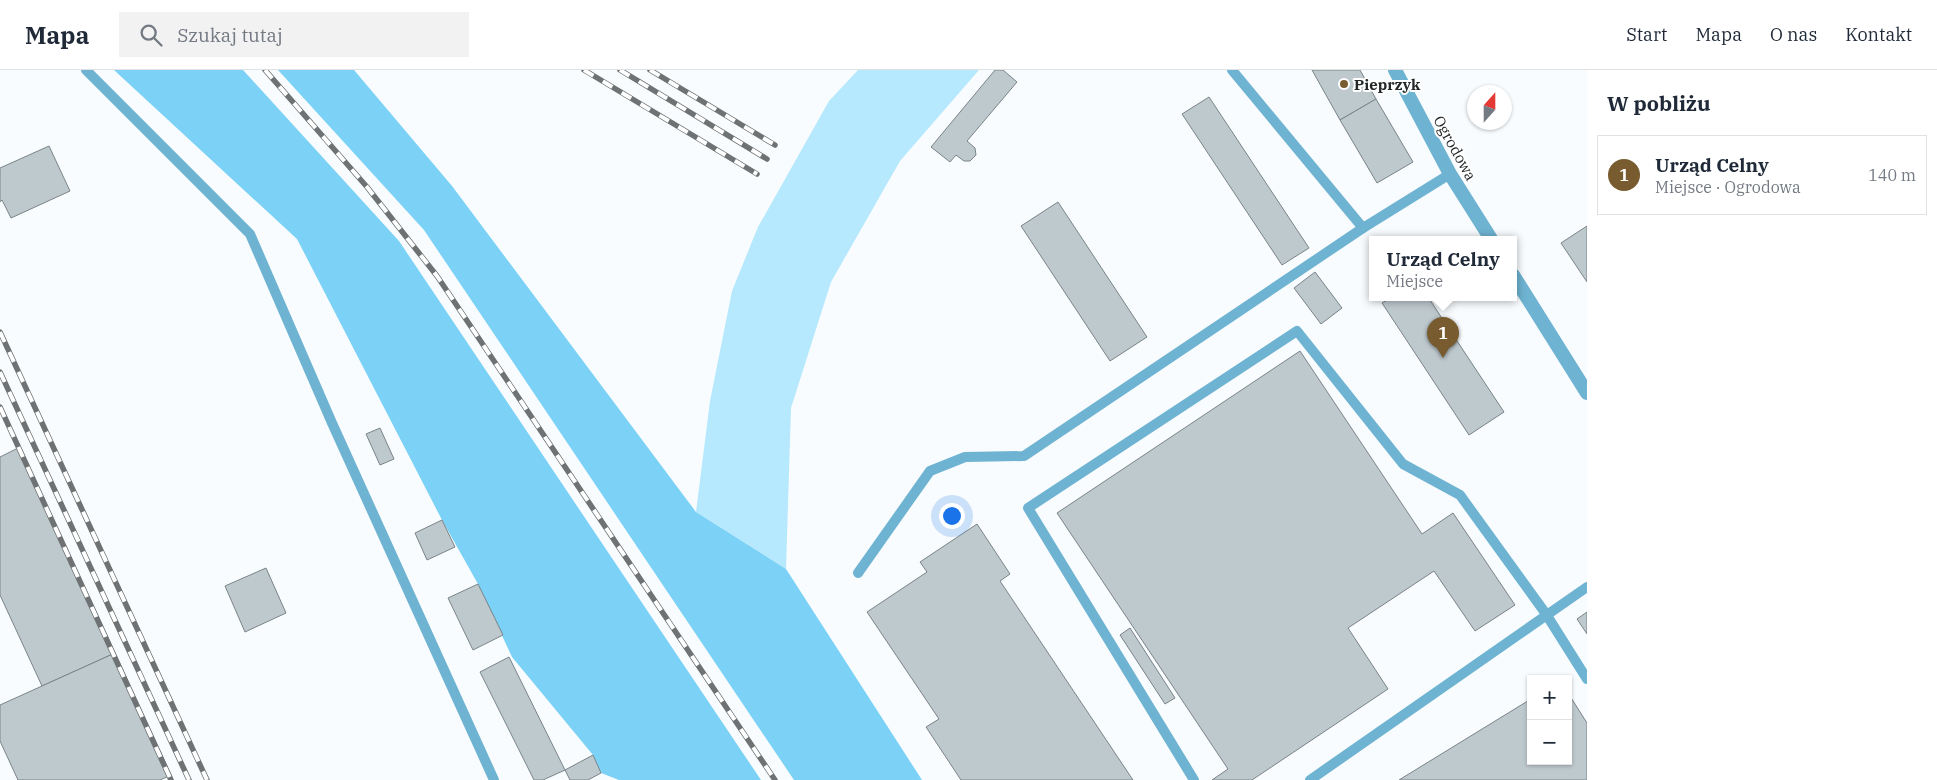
<!DOCTYPE html>
<html lang="pl">
<meta charset="utf-8">
<style>
body{margin:0;font-family:"IBM Plex Serif",serif;background:#f2f2f3;color:#1f2937}
.controls{position:absolute;right:15px;bottom:15px;display:grid;overflow:hidden;border-radius:0px;box-shadow:0 1px 4px #0004}
.controls button{width:45px;height:45px;display:grid;place-items:center;padding:0;border:0;border-bottom:1px solid #e0e1e3;background:#fff;color:#1f2937;font:25px sans-serif}
.compass{position:absolute;left:1467px;top:15px;width:45px;height:45px;border-radius:50%;background:#fff;box-shadow:0 1px 4px #0004;rotate:21deg}
.you{position:absolute;left:951px;top:445px;width:18px;height:18px;margin:-12px;border:4px solid #fff;border-radius:50%;background:#1a73e8;box-shadow:0 0 0 8px #1a73e833}
.badge{display:grid;place-items:center;width:32px;height:32px;border-radius:50%;background:#785b2f;color:#fff;font-size:16px;font-weight:700}
.pin{position:absolute;translate:-50% -41px;filter:drop-shadow(0 1px 2px #0008)}
.pin::after{content:'';position:absolute;top:26px;width:18px;height:15px;background:inherit;clip-path:polygon(0 0,100% 0,50% 100%)}
.popup{position:absolute;left:1369px;top:166px;width:148px;height:65px;box-sizing:border-box;display:grid;place-content:center;border-radius:0px;background:#fff;filter:drop-shadow(0 1px 4px #0005);font-size:16px;white-space:nowrap;color:#747a83}
.popup b{font-size:19px;color:#1f2937}
.popup::after{content:'';position:absolute;left:50%;top:100%;margin-left:-10px;border:10px solid transparent;border-top-color:#fff}
.list{margin:0;padding:0;list-style:none}
h2{display:flex;justify-content:space-between;align-items:center;height:65px;margin:0;padding:0 20px;font-size:21px}
h2 small{font-size:16px;font-weight:400;color:#747a83}
.list li{display:grid;grid-template-columns:32px 1fr auto;gap:15px;align-items:center;box-sizing:border-box;height:80px;margin:0 10px 10px;padding:0 10px;border:1px solid #e0e1e3;border-radius:0px}
.list b{display:block;font-size:19px;white-space:nowrap}
.list p{margin:0;font-size:16px;white-space:nowrap;color:#747a83}
.list em{font-size:16px;font-style:normal;color:#747a83}
.icon{flex:none;width:28px;height:28px;fill:none;stroke:currentColor;stroke-width:2;stroke-linecap:round;stroke-linejoin:round}
.map{position:relative;flex:none;width:1587px;height:710px;overflow:hidden}
header{display:flex;align-items:center;gap:30px;box-sizing:border-box;height:70px;padding:0 25px;background:#fff;border-bottom:1px solid #e0e1e3}
header strong{font-size:24px}
nav{display:flex;gap:28px;margin-inline-start:auto;font-size:18px}
.search{width:350px;height:45px;background:#f2f2f3;display:flex;align-items:center;gap:12px;box-sizing:border-box;padding:0 18px;border-radius:0px;color:#747a83;font-size:19px}
main{display:flex}
aside{flex:1;background:#fff}
.map>svg:first-child{display:block}
.green{fill:#b6e8fe}
.forest{fill:#7bd1f6}
.building{fill:#bec9ce;stroke:#7a8488}
.lines{fill:none;stroke-linecap:round;stroke-linejoin:round}
.service{stroke:#6eb3d1;stroke-width:10}
.minor{stroke:#6eb3d1;stroke-width:14}
.rail-casing{stroke:#6e7273;stroke-width:5.5}
.rail{stroke:#fff;stroke-width:4;stroke-dasharray:11;stroke-linecap:butt}
.poi-dot{fill:#785b2f;stroke:#fff;stroke-width:2}
.labels{text-anchor:middle;dominant-baseline:central;stroke-width:4;stroke-linejoin:round;paint-order:stroke}
.poi-label{font-size:15px;font-weight:bold;fill:#232728;stroke:#fff;text-anchor:start}
.street-label{font-size:15px;fill:#232728;stroke:#fff}
</style>
<header>
<strong>Mapa</strong>
<div class="search"><svg class="icon" aria-label="search" viewBox="0 0 24 24"><circle cx="10" cy="10" r="6"/><path d="M15 15l6 6"/></svg>Szukaj tutaj</div>
<nav><a>Start</a><a>Mapa</a><a>O nas</a><a>Kontakt</a></nav>
</header>
<main>
<div class="map">
<svg width="1587" height="710" viewBox="0 0 1587 710">
<rect width="100%" height="100%" fill="#f8fcfe"/>
<!-- green -->
<path class="green" d="M 858,0 L 979,0 L 900,91 L 831,212 L 791,338 L 786,499 L 696,442 L 710,331 L 732,221 L 758,157 L 829,31 Z"/>
<!-- forest -->
<g class="forest">
<path d="M 114,0 L 243,0 L 399,171 L 761,710 L 619,710 L 601,703 L 593,685 L 512,587 L 478,514 L 442,450 L 297,169 Z"/>
<path d="M 278,0 L 354,0 L 452,116 L 696,442 L 786,499 L 922,710 L 794,710 L 424,160 Z"/>
</g>
<!-- building -->
<g class="building">
<path d="M 995,0 L 1003,0 L 1017,12 L 967,71 L 975,78 L 976,85 L 970,91 L 964,91 L 956,85 L 950,92 L 931,77 Z"/>
<path d="M 1312,0 L 1360,0 L 1376,29 L 1340,50 Z"/>
<path d="M 1209,27 L 1309,178 L 1282,195 L 1182,44 Z"/>
<path d="M 1376,29 L 1413,92 L 1377,113 L 1340,50 Z"/>
<path d="M 49,76 L 70,121 L 11,148 L 2,130 L 0,132 L 0,98 Z"/>
<path d="M 1058,132 L 1147,267 L 1110,291 L 1021,156 Z"/>
<path d="M 1587,156 L 1587,212 L 1561,173 Z"/>
<path d="M 1315,202 L 1342,238 L 1321,254 L 1294,218 Z"/>
<path d="M 1392,227 L 1428,227 L 1504,342 L 1469,365 L 1382,233 Z"/>
<path d="M 1300,281 L 1422,464 L 1453,443 L 1515,535 L 1475,561 L 1434,501 L 1348,558 L 1388,619 L 1252,710 L 1212,710 L 1228,699 L 1057,443 Z"/>
<path d="M 380,358 L 394,389 L 380,395 L 366,364 Z"/>
<path d="M 20,377 L 115,583 L 42,616 L 0,525 L 0,387 Z"/>
<path d="M 442,450 L 455,477 L 427,490 L 415,463 Z"/>
<path d="M 977,454 L 1010,504 L 1000,511 L 1133,710 L 961,710 L 926,657 L 939,649 L 867,542 L 927,502 L 920,492 Z"/>
<path d="M 266,498 L 286,543 L 245,562 L 225,516 Z"/>
<path d="M 478,514 L 503,565 L 473,580 L 448,528 Z"/>
<path d="M 1587,542 L 1587,564 L 1577,549 Z"/>
<path d="M 1130,558 L 1175,628 L 1165,634 L 1120,565 Z"/>
<path d="M 115,583 L 171,705 L 160,710 L 18,710 L 0,671 L 0,635 Z"/>
<path d="M 509,587 L 565,700 L 543,710 L 534,710 L 480,602 Z"/>
<path d="M 1568,623 L 1587,653 L 1587,710 L 1399,710 L 1531,629 L 1531,691 L 1568,691 Z"/>
<path d="M 593,685 L 601,703 L 588,710 L 570,710 L 565,700 Z"/>
</g>
<g class="lines">
<!-- service -->
<g class="service">
<path d="M 86,0 L 250,164 L 332,353 L 494,710"/>
<path d="M 1232,0 L 1363,158"/>
<path d="M 858,503 L 930,401 L 965,387 L 1024,386 L 1363,158 L 1450,104"/>
<path d="M 1194,710 L 1028,438 L 1297,261 L 1403,394 L 1460,425 L 1546,544 L 1587,609"/>
<path d="M 1310,710 L 1587,517"/>
</g>
<!-- minor -->
<g class="minor">
<path d="M 1395,0 L 1450,104 L 1491,169"/>
<path d="M 1513,205 L 1587,323"/>
</g>
<!-- rail casing -->
<g class="rail-casing">
<g id="rail">
<path d="M 265,0 L 367,117 L 437,206 L 775,710"/>
<path d="M 584,0 L 757,104"/>
<path d="M 620,0 L 767,89"/>
<path d="M 650,0 L 775,75"/>
<path d="M 0,262 L 207,710"/>
<path d="M 0,302 L 189,710"/>
<path d="M 0,337 L 171,710"/>
</g>
</g>
<!-- rail -->
<use href="#rail" class="rail"/>
</g>
<!-- markers -->
<circle class="poi-dot" cx="1344" cy="14" r="5"/>
<g class="labels">
<!-- poi labels -->
<g class="poi-label">
<text x="1354" y="14">Pieprzyk</text>
</g>
<!-- street labels -->
<g class="street-label">
<text transform="translate(1455 78) rotate(61)">Ogrodowa</text>
</g>
</g>
</svg>
<div class="controls">
<button>+</button>
<button>−</button>
</div>
<svg class="compass" viewBox="-18 -18 36 36"><path d="M0-13l5 13h-10z" fill="#e53935"/><path d="M0 13l5-13h-10z" fill="#747a83"/></svg>
<div class="you"></div>
<div class="pin badge" style="left:1443px;top:288px">1</div>
<div class="popup"><b>Urząd Celny</b>Miejsce</div>
</div>
<aside>
<h2>W pobliżu<small></small></h2>
<ul class="list">
<li><span class="badge">1</span><div><b>Urząd Celny</b><p>Miejsce · Ogrodowa</p></div><em>140 m</em></li>
</ul>
</aside>
</main>
